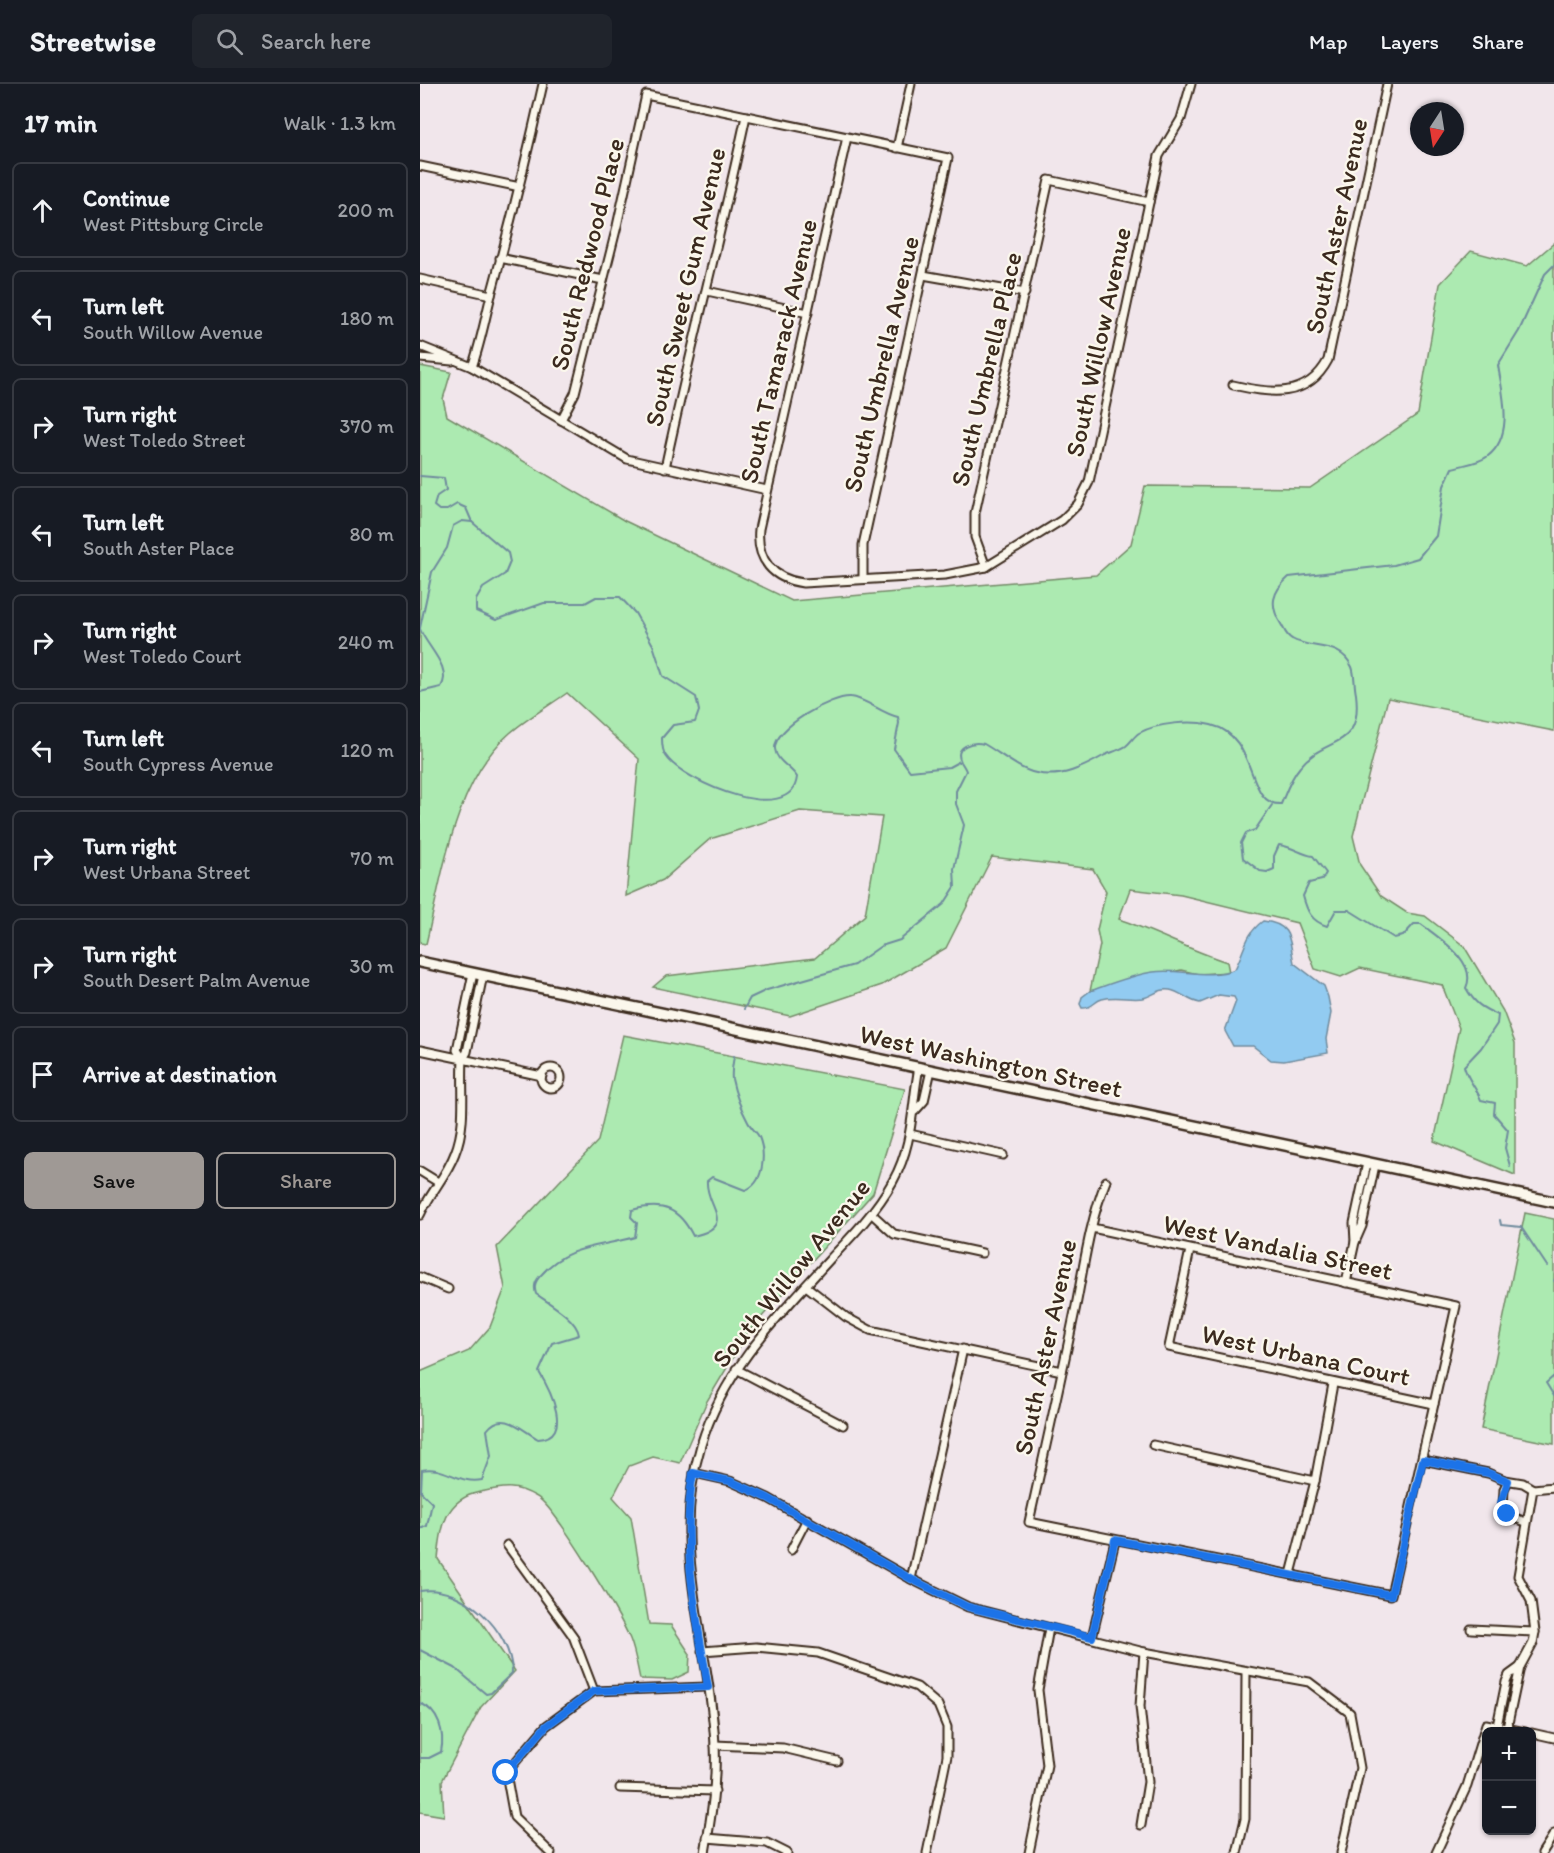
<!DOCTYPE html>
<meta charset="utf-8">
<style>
body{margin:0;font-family:Itim,sans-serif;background:#20242c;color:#f1f3f6}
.controls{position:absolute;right:18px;bottom:18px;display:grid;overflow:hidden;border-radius:9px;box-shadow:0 2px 4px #0004}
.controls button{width:54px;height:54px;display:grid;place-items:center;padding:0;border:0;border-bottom:2px solid #363941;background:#171b24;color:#f1f3f6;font:30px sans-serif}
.compass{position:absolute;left:990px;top:18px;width:54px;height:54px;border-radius:50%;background:#171b24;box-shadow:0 2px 4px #0004;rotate:192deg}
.stop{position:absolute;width:18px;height:18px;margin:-14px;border:4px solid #1a73e8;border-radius:50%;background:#fff}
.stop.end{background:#1a73e8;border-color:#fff;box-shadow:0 2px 6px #0008}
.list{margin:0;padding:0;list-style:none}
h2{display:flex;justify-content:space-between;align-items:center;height:78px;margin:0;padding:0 24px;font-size:26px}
h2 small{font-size:20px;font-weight:400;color:#9ea1a6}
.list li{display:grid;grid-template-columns:39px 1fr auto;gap:18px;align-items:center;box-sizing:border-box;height:96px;margin:0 12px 12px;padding:0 12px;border:2px solid #363941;border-radius:9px}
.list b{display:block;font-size:22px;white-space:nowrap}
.list p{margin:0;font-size:20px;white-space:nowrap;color:#9ea1a6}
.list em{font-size:20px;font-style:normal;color:#9ea1a6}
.actions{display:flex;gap:12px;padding:18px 24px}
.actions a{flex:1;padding:14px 0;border:2px solid #9f9995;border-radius:9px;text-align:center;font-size:21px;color:#9f9995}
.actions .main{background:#9f9995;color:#111}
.icon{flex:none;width:33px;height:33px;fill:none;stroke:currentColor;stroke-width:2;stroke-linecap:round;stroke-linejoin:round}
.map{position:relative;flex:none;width:1134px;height:1769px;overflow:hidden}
header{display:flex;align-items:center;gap:36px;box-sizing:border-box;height:84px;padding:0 30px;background:#171b24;border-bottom:2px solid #363941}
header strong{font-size:28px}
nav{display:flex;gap:33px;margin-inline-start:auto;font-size:21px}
.search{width:420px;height:54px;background:#20242c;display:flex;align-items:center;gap:15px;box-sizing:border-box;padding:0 21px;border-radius:9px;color:#9ea1a6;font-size:22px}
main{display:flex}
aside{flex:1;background:#171b24}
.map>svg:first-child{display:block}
.green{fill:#aceab1;stroke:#748a68;stroke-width:1.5}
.water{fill:#92cbf1;stroke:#6f8b9d;stroke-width:1.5}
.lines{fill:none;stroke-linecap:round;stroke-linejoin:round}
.stream{stroke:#6f8b9d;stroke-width:2}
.street-casing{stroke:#3b2a1e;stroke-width:11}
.secondary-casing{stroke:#3b2a1e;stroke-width:14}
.street{stroke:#fbf7ec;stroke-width:7}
.secondary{stroke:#fbf7ec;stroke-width:9}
.route{stroke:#1a73e8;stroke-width:8}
.labels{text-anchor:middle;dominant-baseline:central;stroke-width:4.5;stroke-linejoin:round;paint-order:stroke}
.street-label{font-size:26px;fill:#3b2a1e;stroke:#fbf7ec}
</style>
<header>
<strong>Streetwise</strong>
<div class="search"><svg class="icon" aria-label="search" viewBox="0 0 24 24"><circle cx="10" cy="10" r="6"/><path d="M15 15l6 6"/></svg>Search here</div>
<nav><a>Map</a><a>Layers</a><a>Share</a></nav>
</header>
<main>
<aside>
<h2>17 min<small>Walk · 1.3 km</small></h2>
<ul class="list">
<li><svg class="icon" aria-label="ahead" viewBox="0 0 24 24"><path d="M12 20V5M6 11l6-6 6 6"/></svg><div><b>Continue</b><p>West Pittsburg Circle</p></div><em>200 m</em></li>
<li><svg class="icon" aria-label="left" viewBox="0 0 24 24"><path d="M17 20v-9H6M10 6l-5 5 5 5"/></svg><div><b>Turn left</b><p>South Willow Avenue</p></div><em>180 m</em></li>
<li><svg class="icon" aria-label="right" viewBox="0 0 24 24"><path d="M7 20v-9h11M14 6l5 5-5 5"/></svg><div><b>Turn right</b><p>West Toledo Street</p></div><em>370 m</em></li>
<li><svg class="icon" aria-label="left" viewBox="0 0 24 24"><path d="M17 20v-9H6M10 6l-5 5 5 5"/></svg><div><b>Turn left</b><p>South Aster Place</p></div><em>80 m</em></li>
<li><svg class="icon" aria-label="right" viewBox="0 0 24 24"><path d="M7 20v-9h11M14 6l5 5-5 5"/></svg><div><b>Turn right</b><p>West Toledo Court</p></div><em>240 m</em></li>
<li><svg class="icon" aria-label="left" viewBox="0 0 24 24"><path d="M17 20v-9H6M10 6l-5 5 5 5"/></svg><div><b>Turn left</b><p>South Cypress Avenue</p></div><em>120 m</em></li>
<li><svg class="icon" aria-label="right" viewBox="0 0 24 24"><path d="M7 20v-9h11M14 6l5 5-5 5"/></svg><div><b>Turn right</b><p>West Urbana Street</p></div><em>70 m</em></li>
<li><svg class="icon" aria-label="right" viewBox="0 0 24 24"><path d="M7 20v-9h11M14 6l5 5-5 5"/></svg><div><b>Turn right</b><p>South Desert Palm Avenue</p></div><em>30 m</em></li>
<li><svg class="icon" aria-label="arrive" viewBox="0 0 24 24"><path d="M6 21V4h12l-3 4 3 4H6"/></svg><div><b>Arrive at destination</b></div></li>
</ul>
<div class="actions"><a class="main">Save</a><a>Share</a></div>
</aside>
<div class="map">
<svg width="1134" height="1769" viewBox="0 0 1134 1769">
<rect width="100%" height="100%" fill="#f1e6eb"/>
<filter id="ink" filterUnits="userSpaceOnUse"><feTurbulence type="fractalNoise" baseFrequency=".0167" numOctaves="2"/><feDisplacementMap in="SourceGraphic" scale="12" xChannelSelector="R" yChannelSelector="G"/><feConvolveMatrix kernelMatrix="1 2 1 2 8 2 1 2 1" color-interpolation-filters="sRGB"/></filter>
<g filter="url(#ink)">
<!-- green -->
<g class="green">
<path d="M 1134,159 L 1134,647 L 968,614 L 933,752 L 940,781 L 961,812 L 987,829 L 1005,832 L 1044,862 L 1083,927 L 1095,959 L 1095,1091 L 1014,1057 L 1039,944 L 1022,901 L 940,884 L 921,893 L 895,885 L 877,839 L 761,811 L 710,805 L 699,835 C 736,848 770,866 807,878 L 809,888 L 778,890 L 761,886 L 670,907 L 680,861 L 677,846 L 686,807 L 673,785 L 572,773 L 526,864 L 462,901 L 370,932 L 233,903 L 246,892 L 395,874 L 445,831 L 462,733 L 380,727 L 290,755 L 243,796 L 206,812 L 219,675 L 147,609 C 129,622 107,634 90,649 C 35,696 22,792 6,860 L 0,859 L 0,282 L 31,288 L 23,315 L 27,332 L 205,437 L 372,517 L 676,491 L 711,460 L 725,402 L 890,404 L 998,330 L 1020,200 L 1051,167 L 1107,182 Z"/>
<path d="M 203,951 L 485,1005 L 453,1109 L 329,1247 L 287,1317 L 260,1379 L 233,1373 L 209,1382 L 193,1413 L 211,1433 L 229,1540 L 251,1541 L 270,1570 L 269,1588 L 252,1596 L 220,1595 C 217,1582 215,1567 210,1555 C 200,1531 135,1423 117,1413 C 95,1400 83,1403 60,1408 C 24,1415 21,1445 18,1475 L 95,1587 L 61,1623 L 22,1697 L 24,1732 L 0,1728 L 0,1288 L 49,1267 L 70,1243 L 85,1204 L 77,1163 L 178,1057 Z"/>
<path d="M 1105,1129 L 1134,1135 L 1134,1360 L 1061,1345 Z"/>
</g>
<!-- water -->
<path class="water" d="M 843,837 C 873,840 869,857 874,879 L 904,902 L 908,913 L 911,929 L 906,955 L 908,969 L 864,977 L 851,976 L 833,962 L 813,962 L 805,947 L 816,917 L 814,913 L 799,911 L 780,919 C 768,917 761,908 750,906 C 739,904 733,912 723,914 C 709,916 697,911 682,915 C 674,917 672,925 662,924 L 660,920 L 662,913 L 670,907 C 690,900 712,891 733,888 C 760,884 788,896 815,885 C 825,866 825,850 843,837 Z"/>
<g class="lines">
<!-- stream -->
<g class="stream">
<path d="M 0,392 L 24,394 L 26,406 L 17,412 L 14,422 L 19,426 L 27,426 L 37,420 L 46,424 L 52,438"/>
<path d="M 0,544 L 12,488 L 27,464 L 33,442 L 42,437 L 52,438 L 88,469 L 90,478 L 85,490 L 63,504 L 56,516 L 56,527 L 76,536 L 124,519 L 165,519 L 176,513 L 200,513 L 215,529 L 233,561 L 243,592 L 276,613 L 279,627 L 275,638 L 253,641 L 242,654 C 242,660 242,667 246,672 C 264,699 372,743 377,693 C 371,683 356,677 355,665 C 353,644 413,611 431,613 C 445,614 462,630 478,633 L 479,639 L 474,665 L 490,687 L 529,683 L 540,677"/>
<path d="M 0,545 C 6,562 33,584 21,603 L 0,608"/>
<path d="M 852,721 L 835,746 L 826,749 L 821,759 L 823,774 L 840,787 L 847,788 L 854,785 L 854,772 L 859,761 C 874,763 880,770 893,772 L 906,789 L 902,796 L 889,799 L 883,812 C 887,827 891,837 907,842 L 916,826 L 929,826 L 974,854 L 983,852 L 994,840 L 1001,840 C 1020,855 1058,878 1046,904 C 1055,920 1062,924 1078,931 L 1077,940 L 1061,964 L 1044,982 C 1047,995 1056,1003 1061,1016 L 1075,1019 L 1074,1030 L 1088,1046 L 1085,1064 L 1090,1082"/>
<path d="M 324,925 L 330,914 L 347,906 L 434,881 L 461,862 L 480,856 L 524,820 L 535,803 L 534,785 L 544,741 L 536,720 L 536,707 L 546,687 C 545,684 543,681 541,678 C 533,662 553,657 564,660 C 580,669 598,685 616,689 C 641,695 664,683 685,671 C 692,668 700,666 706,662 C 711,658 714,652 719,649 C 737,639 771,636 791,641 C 839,652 825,722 861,720 C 866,708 871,693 880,683 C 905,651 943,667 936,610 C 934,602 935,590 932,583 C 921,557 891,566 872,555 C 866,552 864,545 861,540 C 849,521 852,508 869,493 L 974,481 L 998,474 L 1016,452 L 1024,402 L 1032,384 C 1042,381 1060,379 1068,372 C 1095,351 1082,309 1078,281 L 1099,247 L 1125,190 L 1134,181"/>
<path d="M 1080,1136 L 1081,1141 L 1101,1143 L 1127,1182"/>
<path d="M 1134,1196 L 1134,1197"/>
<path d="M 1134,1292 L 1126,1299 L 1134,1312"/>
<path d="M 0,1445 L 7,1442 L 12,1419 L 1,1408 L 2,1386 C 24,1381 39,1401 62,1396 L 71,1372 L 67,1346 C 83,1325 102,1346 118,1355 C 154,1353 130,1306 119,1288 L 132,1259 L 159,1251 C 157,1235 129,1219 116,1210 C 113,1201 116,1196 122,1190 C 147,1161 180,1163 215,1153 L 217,1139 L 211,1133 L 212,1126 C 243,1118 259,1124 273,1152 C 318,1142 285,1122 287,1097 L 292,1093 L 325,1106 C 344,1100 346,1070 339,1053 C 337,1048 331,1044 328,1038 C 321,1025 315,1009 312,995 C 311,988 313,979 314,972"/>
<path d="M 0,1507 C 43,1500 92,1547 92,1589 L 71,1609 L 66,1610 L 35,1584 L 0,1566"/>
<path d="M 0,1619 C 19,1627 25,1649 21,1668 L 9,1674 L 0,1674"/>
</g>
<!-- street casing -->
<g class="street-casing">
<g id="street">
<path d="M 427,53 L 339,445 C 336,476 353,495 383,499 L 525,491 L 566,483 L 642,436 L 658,420 L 669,398 L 739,72 L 761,35 L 771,0"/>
<path d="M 477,64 L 491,0"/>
<path d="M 0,82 L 100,103"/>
<path d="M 80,174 L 183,196"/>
<path d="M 503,191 L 605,209"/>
<path d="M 0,195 L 71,211"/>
<path d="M 287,207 L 388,229"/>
<path d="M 0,262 L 52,283 L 207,375 L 347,406"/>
<path d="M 0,274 L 32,277"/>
<path d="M 52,283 C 62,256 66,228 74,200 C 92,133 108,67 123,0"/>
<path d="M 813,301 C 849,309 887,316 908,276 L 967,0"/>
<path d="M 141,336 L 155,309 L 197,142 L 226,11 L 528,74 L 443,461 L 443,495"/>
<path d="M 245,384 C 270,266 301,150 326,32"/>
<path d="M 566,483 L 555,453 L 555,429 L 629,96 L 729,118"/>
<path d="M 0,966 L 122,992"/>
<path d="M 43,975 L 37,966 L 53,889"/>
<circle cx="131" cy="994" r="10"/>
<path d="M 495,1027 L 504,1017 L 511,986"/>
<path d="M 490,1050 L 583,1071"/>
<path d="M 947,1079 L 934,1139 L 935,1158 L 942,1142 L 955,1081"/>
<path d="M 0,1087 L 18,1098"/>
<path d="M 452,1130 L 474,1150 L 562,1169"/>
<path d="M 0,1131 C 10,1109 27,1091 35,1069 C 47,1040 41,1006 43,975 L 47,968 L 63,891"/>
<path d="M 672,1144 L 1036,1222 L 971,1511 L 609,1438 C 625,1366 641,1295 656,1222 C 664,1181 670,1136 686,1097"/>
<path d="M 770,1166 L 749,1263 L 1014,1320"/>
<path d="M 0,1193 L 28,1205"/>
<path d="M 926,1199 L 935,1158"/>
<path d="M 386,1202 L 426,1233 L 450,1246 L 642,1287"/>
<path d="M 316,1285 L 423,1341"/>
<path d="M 733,1361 L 895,1397"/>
<path d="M 1003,1376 L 1068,1389 L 1085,1396 L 1103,1399 L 1113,1405 L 1134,1403"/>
<path d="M 274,1389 L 310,1397 L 348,1414 L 491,1495 L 548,1523 L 724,1568 L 889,1598 L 930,1629 L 940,1684 L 921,1769"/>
<path d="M 1088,1397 L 1084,1405 L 1083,1424 L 1092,1433 L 1106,1438"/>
<path d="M 87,1461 L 153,1552 L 174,1607"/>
<path d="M 371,1466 L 387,1435"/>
<path d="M 871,1490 L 895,1397 L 913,1300"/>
<path d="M 491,1495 L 543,1265"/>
<path d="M 1051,1545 L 1115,1548"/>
<path d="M 672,1553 L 695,1457"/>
<path d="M 282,1567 L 336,1563 L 398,1569 L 497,1603 L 518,1621 L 527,1643 L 527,1672 L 507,1769"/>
<path d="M 1100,1583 L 1113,1559 L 1115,1548 L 1111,1517 L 1098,1492 L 1113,1405"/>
<path d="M 1077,1642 L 1086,1598 L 1089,1591 L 1100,1583 L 1087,1644"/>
<path d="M 1112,1649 L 1134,1654"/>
<path d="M 295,1661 L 363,1664 L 417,1677"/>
<path d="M 200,1704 L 295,1707"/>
<path d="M 721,1741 L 728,1698 L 720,1622 L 724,1568"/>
<path d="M 287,1754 L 347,1759 L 367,1769"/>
<path d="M 131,1769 L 94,1733 L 86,1689 L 126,1642 L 174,1607 L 287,1603"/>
<path d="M 285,1769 C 291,1733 297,1698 295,1661 C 290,1558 249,1466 281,1361 C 304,1285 359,1231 411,1174 C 434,1150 457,1126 473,1097 C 494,1059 491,1024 499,983"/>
<path d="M 609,1769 L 627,1681 L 618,1606 L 629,1544"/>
<path d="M 817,1769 L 825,1735 L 826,1588"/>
<path d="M 1016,1769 L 1047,1702 L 1066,1640 L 1105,1648"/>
<path d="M 1122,1769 L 1134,1750"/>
</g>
</g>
<!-- secondary casing -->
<g class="secondary-casing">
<path id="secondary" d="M 0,878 L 1134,1118"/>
</g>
<!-- street -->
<use href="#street" class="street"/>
<!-- secondary -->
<use href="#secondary" class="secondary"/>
</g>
</g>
<g class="lines" filter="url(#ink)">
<!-- route -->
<path class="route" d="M 86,1689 L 126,1642 L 174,1607 L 288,1603 C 276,1532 261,1461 273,1389 L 310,1397 L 348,1414 L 491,1495 L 548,1523 L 672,1553 L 695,1456 L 971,1511 L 1003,1376 L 1068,1389 L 1088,1397 L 1081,1419 L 1087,1430"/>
</g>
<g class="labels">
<!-- street labels -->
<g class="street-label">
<text transform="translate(916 142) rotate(-78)">South Aster Avenue</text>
<text transform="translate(167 170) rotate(-76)">South Redwood Place</text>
<text transform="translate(265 203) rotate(-77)">South Sweet Gum Avenue</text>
<text transform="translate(678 258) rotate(-78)">South Willow Avenue</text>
<text transform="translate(358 267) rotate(-77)">South Tamarack Avenue</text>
<text transform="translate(461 280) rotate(-77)">South Umbrella Avenue</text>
<text transform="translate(566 285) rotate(-77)">South Umbrella Place</text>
<text transform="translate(571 977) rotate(12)">West Washington Street</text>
<text transform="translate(858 1163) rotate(12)">West Vandalia Street</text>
<text transform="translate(371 1189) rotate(-51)">South Willow Avenue</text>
<text transform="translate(625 1263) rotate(-78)">South Aster Avenue</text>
<text transform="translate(886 1271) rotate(12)">West Urbana Court</text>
</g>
</g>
</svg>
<div class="controls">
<button>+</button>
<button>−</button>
</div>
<svg class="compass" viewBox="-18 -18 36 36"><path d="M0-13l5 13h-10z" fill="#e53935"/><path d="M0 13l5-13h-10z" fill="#9ea1a6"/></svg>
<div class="stop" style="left:86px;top:1689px"></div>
<div class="stop end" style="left:1087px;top:1430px"></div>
</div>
</main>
